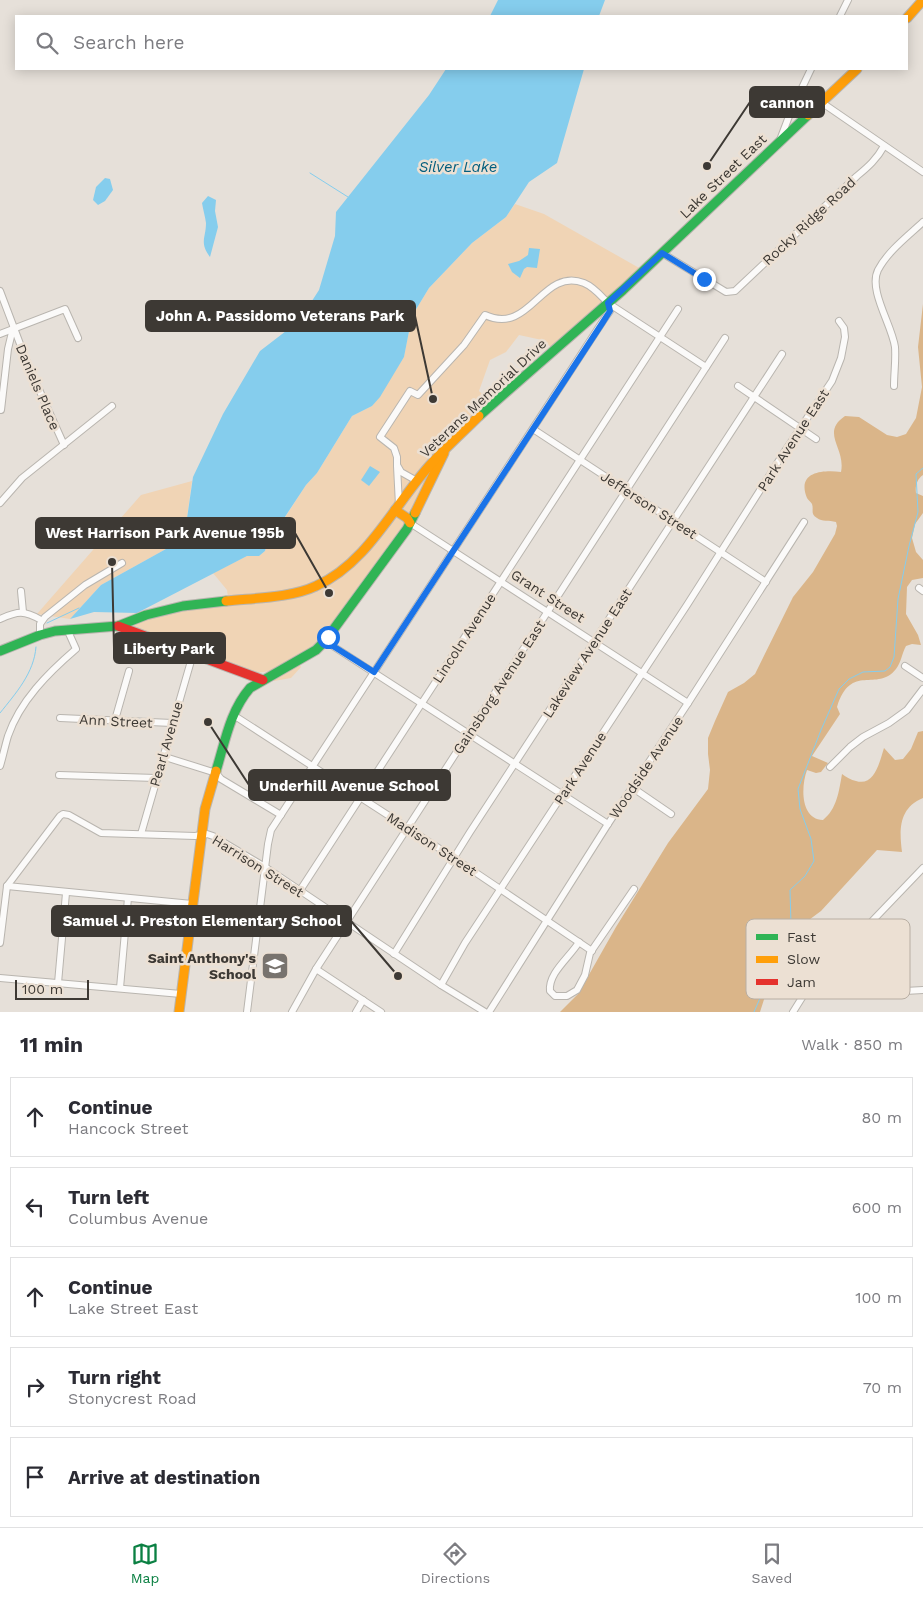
<!DOCTYPE html>
<meta charset="utf-8">
<style>
body{margin:0;font-family:"Work Sans",sans-serif;background:#f7f7f7;color:#2b2b33}
.scale{position:absolute;left:15px;bottom:12px;width:74px;box-sizing:border-box;padding-left:5px;border:2px solid #3d3934;border-top:0;font-size:14px;line-height:18px;white-space:nowrap;color:#3d3934;-webkit-text-stroke:4px #ece0d3;paint-order:stroke}
.stop{position:absolute;width:15px;height:15px;margin:-11px;border:4px solid #1a73e8;border-radius:50%;background:#fff}
.stop.end{background:#1a73e8;border-color:#fff;box-shadow:0 1px 5px #0008}
.list{margin:0;padding:0;list-style:none}
h2{display:flex;justify-content:space-between;align-items:center;height:65px;margin:0;padding:0 20px;font-size:21px}
h2 small{font-size:16px;font-weight:400;color:#7c7c81}
.list li{display:grid;grid-template-columns:32px 1fr auto;gap:15px;align-items:center;box-sizing:border-box;height:80px;margin:0 10px 10px;padding:0 10px;border:1px solid #e1e1e2;border-radius:0px}
.list b{display:block;font-size:19px;white-space:nowrap}
.list p{margin:0;font-size:16px;white-space:nowrap;color:#7c7c81}
.list em{font-size:16px;font-style:normal;color:#7c7c81}
.icon{flex:none;width:28px;height:28px;fill:none;stroke:currentColor;stroke-width:2;stroke-linecap:round;stroke-linejoin:round}
.map{position:relative;flex:none;width:923px;height:1012px;overflow:hidden}
.search{position:absolute;background:#fff;box-shadow:0 2px 12px #0003;left:15px;right:15px;top:15px;height:55px;display:flex;align-items:center;gap:12px;box-sizing:border-box;padding:0 18px;border-radius:0px;color:#7c7c81;font-size:19px}
.sheet{height:515px;background:#fff}
nav{display:flex;justify-content:space-around;align-items:center;box-sizing:border-box;height:70px;border-top:1px solid #e1e1e2;background:#fff;font-size:14px;color:#7c7c81}
nav a{display:grid;justify-items:center;gap:2px}
nav .on{color:#0b8043}
.map>svg:first-child{display:block}
.green{fill:#f0d4b5}
.forest{fill:#dab589}
.water{fill:#85cded}
.lines{fill:none;stroke-linecap:round;stroke-linejoin:round}
.stream{stroke:#85cded;stroke-width:1}
.street-casing{stroke:#b9b5af;stroke-width:8}
.fast-casing{stroke:#b9b5af;stroke-width:11}
.slow-casing{stroke:#b9b5af;stroke-width:11}
.jam-casing{stroke:#b9b5af;stroke-width:11}
.street{stroke:#fbfaf9;stroke-width:6}
.fast{stroke:#30b455;stroke-width:9}
.slow{stroke:#ff9f0a;stroke-width:9}
.jam{stroke:#e5322d;stroke-width:9}
.route{stroke:#1a73e8;stroke-width:6}
.labels{text-anchor:middle;dominant-baseline:central;stroke-width:5;stroke-linejoin:round;paint-order:stroke}
.street-label{font-size:14px;fill:#3d3934;stroke:#ece0d3}
.poi-label{font-size:14px;font-weight:bold;fill:#3d3934;stroke:#ece0d3;text-anchor:end}
.water-label{font-size:15px;font-style:italic;fill:#025d7d;stroke:#ece0d3}
.key{fill:#ece0d3;stroke:#b8aea3;stroke-width:1}
.key-label{font-size:14px;fill:#3d3934}
.leader{fill:none;stroke:#3d3934;stroke-width:2}
.callout-dot{fill:#3d3934;stroke:#ece0d3;stroke-width:2}
.callout{fill:#3d3934;stroke:#3d3934;stroke-width:2}
.callout-label{font-size:15px;text-anchor:middle;font-weight:bold;fill:#fff}
</style>
<div class="map">
<svg width="923" height="1012" viewBox="0 0 923 1012">
<rect width="100%" height="100%" fill="#e6e0d9"/>
<!-- green -->
<g class="green">
<path d="M 515,204 L 544,214 L 641,269 L 552,348 L 542,340 L 519,335 L 506,352 L 490,360 L 479,391 L 490,401 L 451,436 L 362,547 L 343,566 L 317,582 L 292,590 L 228,597 L 227,590 L 213,573 L 247,556 L 259,556 L 265,551 L 267,545 L 306,485 L 317,473 L 352,416 L 372,406 L 404,357 L 412,316 L 429,288 L 472,243 L 506,217 Z"/>
<path d="M 433,466 L 411,515 L 401,509 L 401,505 Z"/>
<path d="M 192,481 L 184,539 L 101,585 L 70,619 L 37,614 L 141,495 Z"/>
<path d="M 394,516 L 398,516 L 404,521 L 406,525 L 369,577 L 364,580 L 346,605 L 345,608 L 321,642 L 276,669 L 270,671 L 256,673 L 224,661 L 224,659 L 139,629 L 134,626 L 133,623 L 184,609 L 260,600 L 333,580 Z"/>
<path d="M 299,664 L 301,667 L 291,678 L 274,681 L 273,678 Z"/>
</g>
<!-- forest -->
<path class="forest" d="M 923,304 L 923,475 C 917,479 915,486 916,493 L 923,496 L 923,513 L 915,524 L 912,538 L 916,552 L 923,560 L 923,578 L 912,580 L 907,587 L 906,614 L 918,635 L 921,645 L 912,644 L 906,646 C 902,653 901,663 896,669 C 877,693 851,662 837,707 L 840,714 L 812,756 L 828,763 L 821,772 L 816,773 L 807,770 C 801,786 800,819 823,820 C 837,809 839,791 842,774 C 846,777 851,780 856,781 C 875,787 880,760 884,748 L 895,760 L 903,759 L 911,749 L 918,732 L 923,731 L 923,798 C 899,808 899,829 902,852 L 877,850 L 821,911 L 790,934 L 767,990 L 760,1012 L 560,1012 L 578,994 L 616,927 L 668,843 L 708,789 L 710,770 L 708,754 L 708,738 L 715,721 L 728,692 L 744,683 L 755,674 L 793,597 L 813,572 L 835,534 L 837,526 L 836,522 C 829,520 822,522 817,518 C 810,514 814,510 812,504 C 811,502 808,500 807,498 C 796,471 824,470 841,472 C 846,448 820,433 845,416 L 859,417 L 887,435 L 897,437 L 906,434 L 916,418 L 922,387 L 918,347 Z"/>
<!-- water -->
<g class="water">
<path d="M 498,0 L 605,0 L 599,16 L 490,16 Z"/>
<path d="M 446,69 L 584,69 L 557,163 L 529,182 L 506,217 L 472,243 L 429,288 L 412,316 L 404,357 L 380,397 L 372,406 L 352,416 L 317,473 L 306,485 L 267,544 L 265,551 L 259,556 L 247,556 L 137,613 L 94,612 L 70,619 L 101,585 L 184,539 L 193,477 L 223,414 L 260,351 L 299,321 L 319,290 L 335,236 L 336,212 L 429,95 Z"/>
<path d="M 105,178 L 110,179 L 113,190 L 105,201 L 98,205 L 93,200 L 96,187 Z"/>
<path d="M 208,196 L 216,200 L 215,211 L 218,227 L 210,257 C 199,242 206,238 206,223 C 205,216 203,209 202,203 Z"/>
<path d="M 529,248 L 540,249 L 537,268 L 527,267 L 524,269 L 520,278 L 512,272 L 508,264 L 519,261 L 528,255 Z"/>
<path d="M 370,466 L 380,472 L 369,486 L 361,480 Z"/>
</g>
<g class="lines">
<!-- stream -->
<g class="stream">
<path d="M 310,173 L 348,197"/>
<path d="M 47,623 L 79,608"/>
<path d="M 0,713 C 16,693 34,673 36,647"/>
<path d="M 754,1012 L 761,996 L 775,983 L 776,958 L 791,924 L 790,890 L 805,876 L 814,861 L 811,839 L 800,809 L 798,789 L 821,730 L 839,689 L 849,679 L 863,672 L 885,671 L 890,667 L 894,657 L 898,599 L 909,546 L 918,512 L 916,474 L 923,468"/>
</g>
<!-- street casing -->
<g class="street-casing">
<g id="street">
<path d="M 840,16 L 848,0"/>
<path d="M 821,102 L 923,172"/>
<path d="M 780,140 L 791,111 L 811,69"/>
<path d="M 662,253 L 726,292 L 735,291 L 857,176 C 868,167 877,159 884,146"/>
<path d="M 0,291 L 28,365 L 64,445"/>
<path d="M 0,334 L 65,309 L 78,338"/>
<path d="M 738,386 L 816,439"/>
<path d="M 894,386 C 894,373 896,360 895,347 C 892,325 868,290 878,270 C 888,251 908,236 923,222"/>
<path d="M 1,410 L 8,349 L 13,328"/>
<path d="M 533,429 L 766,582"/>
<path d="M 397,466 L 399,505"/>
<path d="M 417,481 L 401,472 L 397,465 L 397,457 L 394,448 L 380,437 L 410,391 L 418,395 L 464,345 L 485,315 C 531,336 541,267 584,283 C 594,287 601,296 608,303 L 706,367"/>
<path d="M 0,503 L 22,478 L 112,406"/>
<path d="M 410,523 L 688,703"/>
<path d="M 919,588 L 923,591"/>
<path d="M 21,591 L 23,612"/>
<path d="M 0,619 C 18,611 24,610 41,620"/>
<path d="M 40,635 L 40,624 L 45,617 L 85,585 L 122,563"/>
<path d="M 325,641 L 608,824"/>
<path d="M 905,666 L 923,678"/>
<path d="M 233,716 L 238,718 L 454,858 L 592,951"/>
<path d="M 60,718 L 172,723"/>
<path d="M 115,720 L 129,671"/>
<path d="M 162,756 L 216,773 L 221,779 L 281,815"/>
<path d="M 0,766 C 3,756 5,746 8,736 C 20,701 48,673 76,649 L 67,629"/>
<path d="M 830,767 L 850,747 L 863,737 L 889,723 L 907,710 L 923,689"/>
<path d="M 59,775 L 156,778"/>
<path d="M 633,788 L 671,814"/>
<path d="M 141,834 L 193,654"/>
<path d="M 7,886 L 60,816 L 63,814 L 69,815 L 101,833 L 195,836 L 207,834 L 213,836 L 265,867 L 441,985 L 485,1012"/>
<path d="M 7,886 L 192,904"/>
<path d="M 299,892 L 678,309"/>
<path d="M 579,942 C 570,957 548,973 550,991 L 555,996 L 567,996 L 577,990 L 585,975 L 590,953 L 634,889"/>
<path d="M 0,943 L 7,886"/>
<path d="M 394,954 L 470,832 L 782,354"/>
<path d="M 316,969 L 381,1012"/>
<path d="M 0,978 L 181,994"/>
<path d="M 815,981 L 820,987 L 830,993 L 851,994 L 923,990"/>
<path d="M 58,983 L 66,893"/>
<path d="M 441,985 L 465,943 L 687,605 L 785,451 L 832,381 L 841,358 L 845,337 L 844,328 L 839,321"/>
<path d="M 120,988 L 128,898"/>
<path d="M 247,1012 L 268,844 L 271,830 L 603,321 L 610,311 L 608,303"/>
<path d="M 292,1012 L 316,969 L 725,338"/>
<path d="M 356,1012 L 363,1000"/>
<path d="M 489,1012 L 608,824 L 688,703 L 804,522"/>
<path d="M 793,1012 L 808,988 L 923,868"/>
</g>
</g>
<!-- fast casing -->
<g class="fast-casing">
<g id="fast">
<path d="M 479,416 L 623,290 L 808,115"/>
<path d="M 0,651 L 40,635 L 55,631 L 118,626 L 146,615 L 183,606 L 226,601"/>
<path d="M 216,771 C 225,742 230,711 250,688 L 316,650 L 325,641 L 407,529 L 415,513"/>
</g>
</g>
<!-- slow casing -->
<g class="slow-casing">
<g id="slow">
<path d="M 907,18 L 923,0"/>
<path d="M 808,115 L 857,69"/>
<path d="M 395,510 L 407,518 L 410,523"/>
<path d="M 415,513 L 444,453"/>
<path d="M 226,601 C 253,598 291,598 316,586 C 367,564 394,505 430,465 C 445,448 463,432 479,416"/>
<path d="M 179,1012 L 205,809 L 216,771"/>
</g>
</g>
<!-- jam casing -->
<g class="jam-casing">
<path id="jam" d="M 118,626 L 263,680"/>
</g>
<!-- street -->
<use href="#street" class="street"/>
<!-- fast -->
<use href="#fast" class="fast"/>
<!-- slow -->
<use href="#slow" class="slow"/>
<!-- jam -->
<use href="#jam" class="jam"/>
</g>
<g class="lines">
<!-- route -->
<path class="route" d="M 328,637 L 325,641 L 374,672 L 603,322 L 610,311 L 608,303 L 662,253 L 704,279"/>
</g>
<!-- icons -->
<defs>
<g id="school-square" transform="scale(1.4375)"><rect x="-9" y="-9" width="18" height="18" rx="4" fill="#78736e" stroke="#ece0d3"/><path d="M0-5L7-2L0 1L-7-2ZM-4 1L0 2.5L4 1V4Q0 6-4 4Z" fill="#fff"/></g>
</defs>
<g fill-rule="evenodd">
<use href="#school-square" x="275" y="966"/>
</g>
<g class="labels">
<!-- street labels -->
<g class="street-label">
<text transform="translate(723 176) rotate(-44)">Lake Street East</text>
<text transform="translate(809 221) rotate(-43)">Rocky Ridge Road</text>
<text transform="translate(38 387) rotate(67)">Daniels Place</text>
<text transform="translate(483 398) rotate(-43)">Veterans Memorial Drive</text>
<text transform="translate(793 440) rotate(-57)">Park Avenue East</text>
<text transform="translate(649 505) rotate(33)">Jefferson Street</text>
<text transform="translate(548 596) rotate(33)">Grant Street</text>
<text transform="translate(464 638) rotate(-57)">Lincoln Avenue</text>
<text transform="translate(587 653) rotate(-57)">Lakeview Avenue East</text>
<text transform="translate(499 687) rotate(-57)">Gainsborg Avenue East</text>
<text transform="translate(116 721) rotate(3)">Ann Street</text>
<text transform="translate(166 744) rotate(-74)">Pearl Avenue</text>
<text transform="translate(646 767) rotate(-56)">Woodside Avenue</text>
<text transform="translate(580 768) rotate(-57)">Park Avenue</text>
<text transform="translate(432 844) rotate(33)">Madison Street</text>
<text transform="translate(258 866) rotate(32)">Harrison Street</text>
</g>
<!-- poi labels -->
<g class="poi-label">
<text x="256" y="958">Saint Anthony's<tspan x="256" dy="16">School</tspan></text>
</g>
<!-- water labels -->
<g class="water-label">
<text x="458" y="167">Silver Lake</text>
</g>
</g>
<!-- legend -->
<rect x="746" y="919" width="164" height="80" rx="8" class="key"/>
<rect x="756" y="934" width="22" height="6" fill="#30b455"/>
<rect x="756" y="956" width="22" height="7" fill="#ff9f0a"/>
<rect x="756" y="979" width="22" height="6" fill="#e5322d"/>
<g class="key-label">
<text x="787" y="942">Fast</text>
<text x="787" y="964">Slow</text>
<text x="787" y="987">Jam</text>
</g>
<!-- callouts -->
<path class="leader" d="M707 166L750 102M433 399L415 316M329 593L295 533M112 562L114 648M208 722L249 785M398 976L351 921"/>
<g class="callout-dot">
<circle cx="707" cy="166" r="5"/>
<circle cx="433" cy="399" r="5"/>
<circle cx="329" cy="593" r="5"/>
<circle cx="112" cy="562" r="5"/>
<circle cx="208" cy="722" r="5"/>
<circle cx="398" cy="976" r="5"/>
</g>
<g class="callout">
<rect x="750" y="87" width="74" height="30" rx="5"/>
<rect x="146" y="301" width="269" height="30" rx="5"/>
<rect x="36" y="518" width="259" height="30" rx="5"/>
<rect x="114" y="633" width="111" height="30" rx="5"/>
<rect x="249" y="770" width="201" height="30" rx="5"/>
<rect x="52" y="906" width="299" height="30" rx="5"/>
</g>
<g class="callout-label">
<text x="787" y="108">cannon</text>
<text x="280" y="321">John A. Passidomo Veterans Park</text>
<text x="165" y="538">West Harrison Park Avenue 195b</text>
<text x="169" y="654">Liberty Park</text>
<text x="349" y="791">Underhill Avenue School</text>
<text x="202" y="926">Samuel J. Preston Elementary School</text>
</g>
</svg>
<div class="scale">100 m</div>
<div class="stop" style="left:328px;top:637px"></div>
<div class="stop end" style="left:704px;top:279px"></div>
<div class="search"><svg class="icon" aria-label="search" viewBox="0 0 24 24"><circle cx="10" cy="10" r="6"/><path d="M15 15l6 6"/></svg>Search here</div>
</div>
<section class="sheet">
<h2>11 min<small>Walk · 850 m</small></h2>
<ul class="list">
<li><svg class="icon" aria-label="ahead" viewBox="0 0 24 24"><path d="M12 20V5M6 11l6-6 6 6"/></svg><div><b>Continue</b><p>Hancock Street</p></div><em>80 m</em></li>
<li><svg class="icon" aria-label="left" viewBox="0 0 24 24"><path d="M17 20v-9H6M10 6l-5 5 5 5"/></svg><div><b>Turn left</b><p>Columbus Avenue</p></div><em>600 m</em></li>
<li><svg class="icon" aria-label="ahead" viewBox="0 0 24 24"><path d="M12 20V5M6 11l6-6 6 6"/></svg><div><b>Continue</b><p>Lake Street East</p></div><em>100 m</em></li>
<li><svg class="icon" aria-label="right" viewBox="0 0 24 24"><path d="M7 20v-9h11M14 6l5 5-5 5"/></svg><div><b>Turn right</b><p>Stonycrest Road</p></div><em>70 m</em></li>
<li><svg class="icon" aria-label="arrive" viewBox="0 0 24 24"><path d="M6 21V4h12l-3 4 3 4H6"/></svg><div><b>Arrive at destination</b></div></li>
</ul>
</section>
<nav>
<a class="on"><svg class="icon" aria-label="map" viewBox="0 0 24 24"><path d="M3 6l6-2 6 2 6-2v14l-6 2-6-2-6 2zM9 4v14M15 6v14"/></svg>Map</a>
<a><svg class="icon" aria-label="directions" viewBox="0 0 24 24"><path d="M12 3l9 9-9 9-9-9zM9 14v-3h6M13 9l2 2-2 2"/></svg>Directions</a>
<a><svg class="icon" aria-label="saved" viewBox="0 0 24 24"><path d="M7 4h10v16l-5-4-5 4z"/></svg>Saved</a>
</nav>
